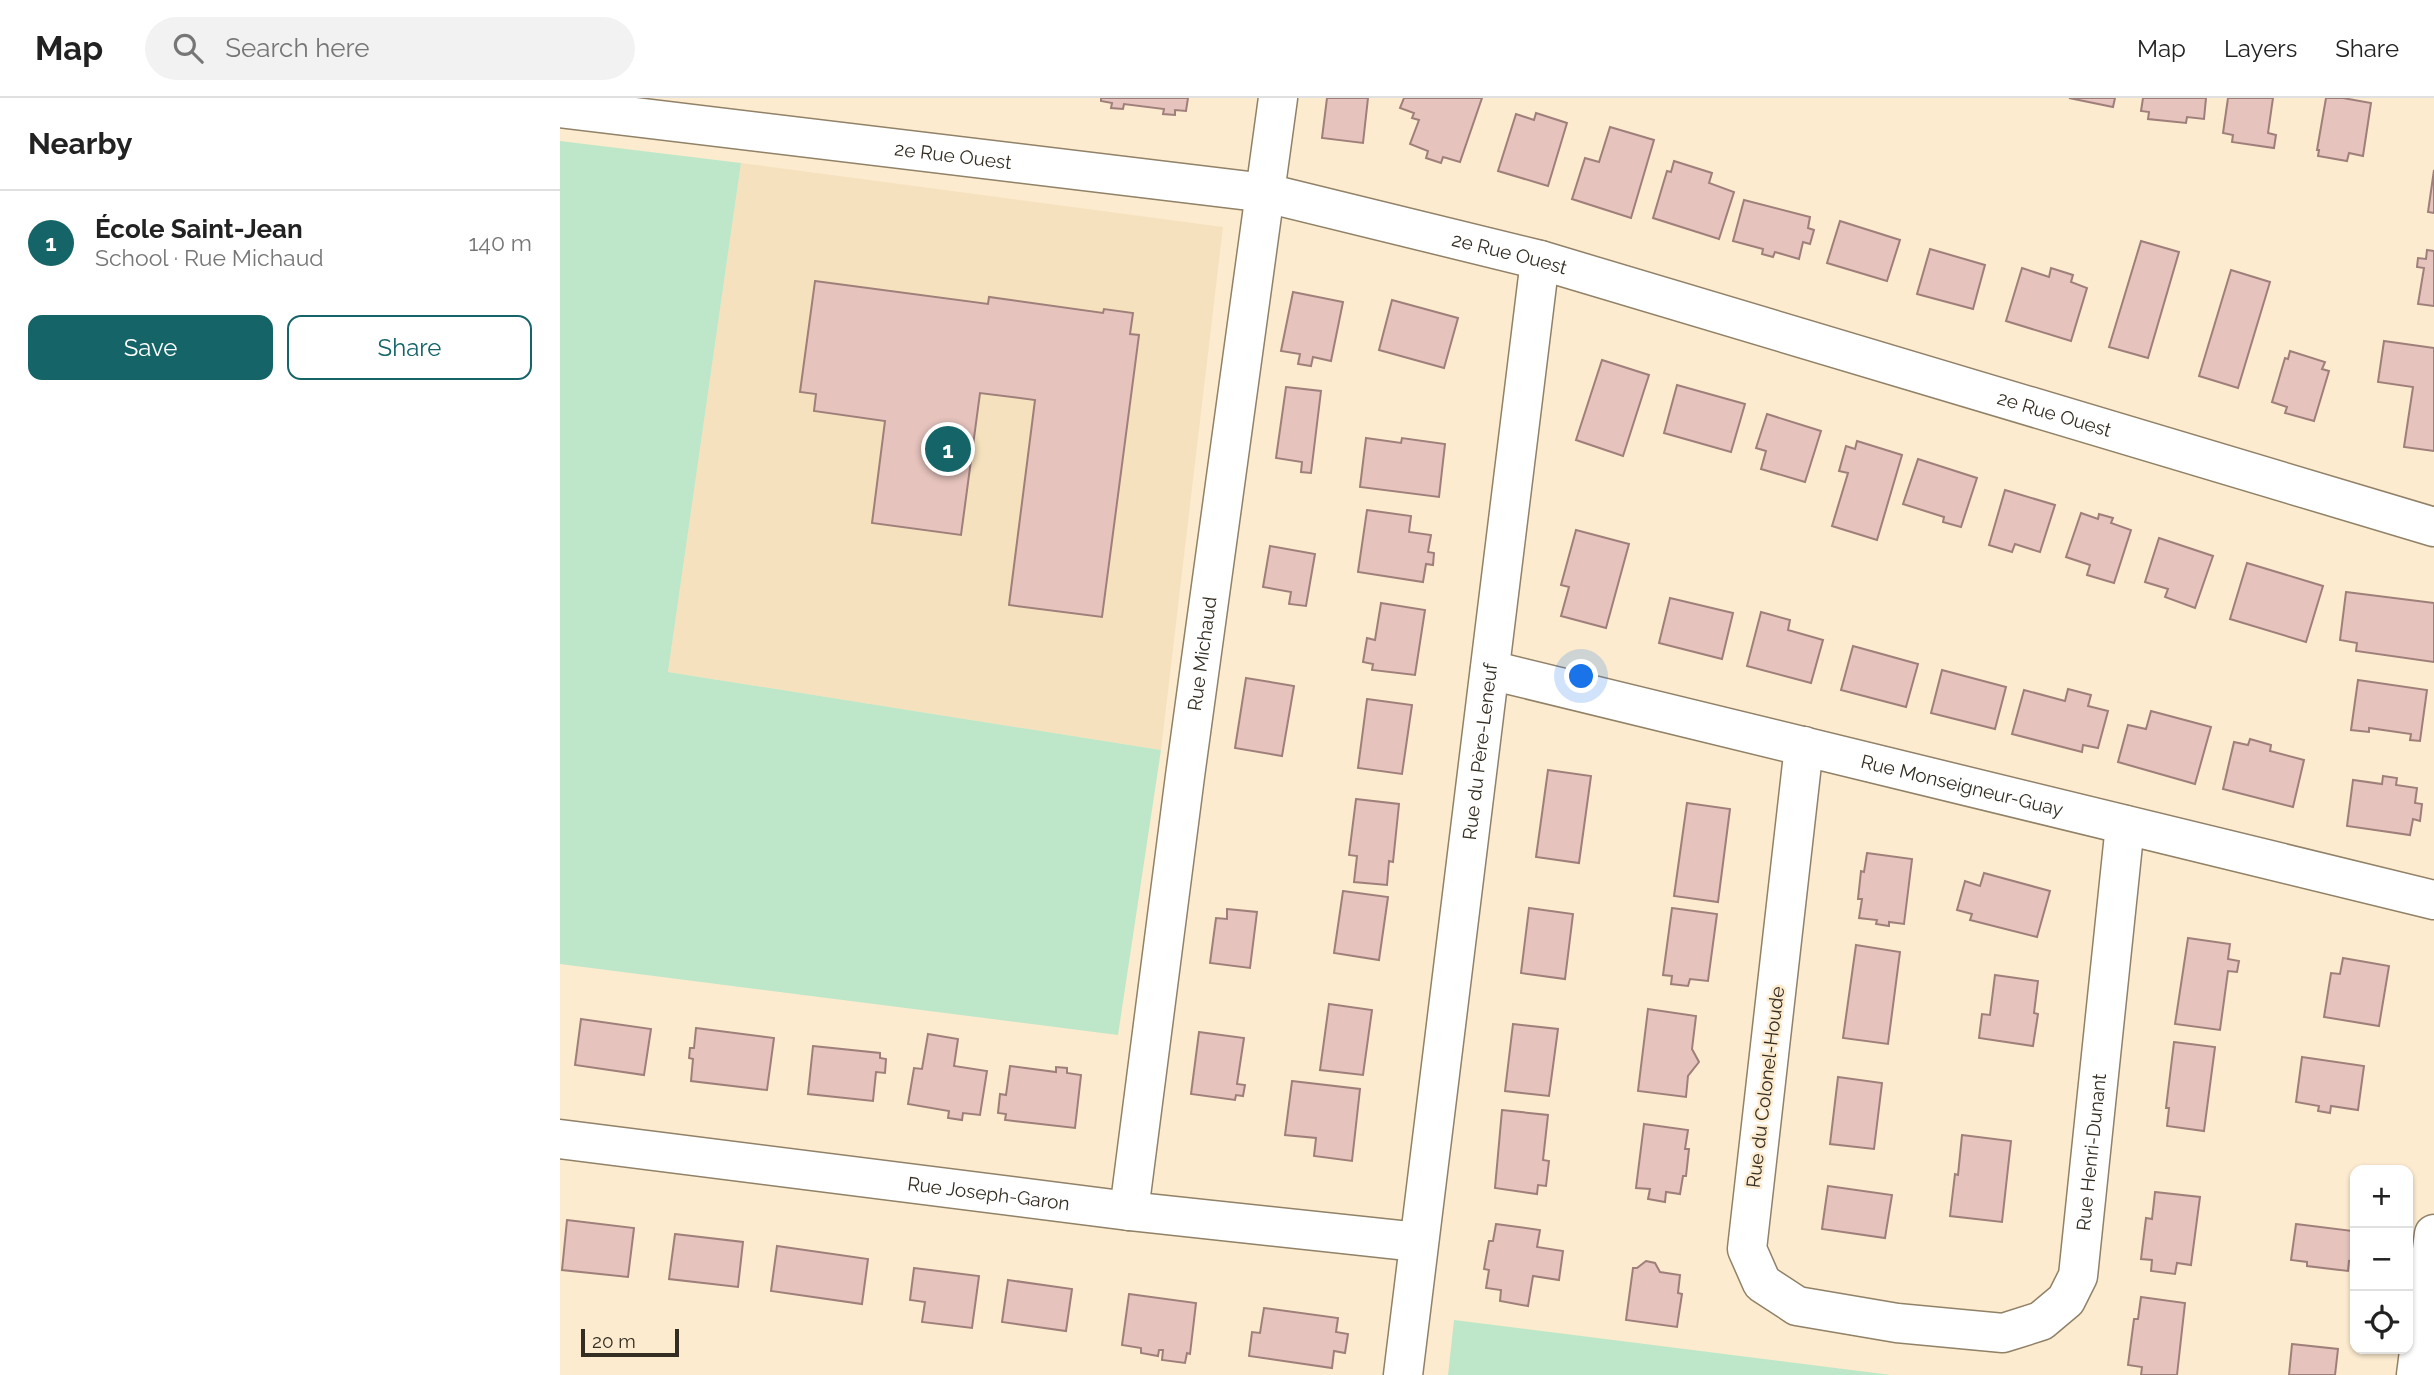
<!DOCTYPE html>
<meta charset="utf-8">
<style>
body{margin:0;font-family:Raleway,sans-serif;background:#f2f2f2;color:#222}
.controls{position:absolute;right:21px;bottom:21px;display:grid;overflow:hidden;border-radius:14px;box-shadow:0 2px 5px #0004}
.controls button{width:63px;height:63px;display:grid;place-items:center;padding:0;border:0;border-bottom:2px solid #e0e0e0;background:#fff;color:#222;font:35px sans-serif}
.scale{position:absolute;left:21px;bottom:18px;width:98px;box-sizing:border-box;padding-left:7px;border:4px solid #332d22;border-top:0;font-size:19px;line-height:24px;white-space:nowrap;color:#332d22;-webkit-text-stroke:5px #fcebcf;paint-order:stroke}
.you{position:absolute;left:1022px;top:579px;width:24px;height:24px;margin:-18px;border:5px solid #fff;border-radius:50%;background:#1a73e8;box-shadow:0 0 0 10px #1a73e833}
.badge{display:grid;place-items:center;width:46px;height:46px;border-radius:50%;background:#156468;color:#fff;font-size:23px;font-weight:700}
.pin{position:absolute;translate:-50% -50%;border:4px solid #fff;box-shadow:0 2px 7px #0006}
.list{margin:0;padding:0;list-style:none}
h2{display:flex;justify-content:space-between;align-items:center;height:91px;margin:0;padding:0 28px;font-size:30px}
h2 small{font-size:23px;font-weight:400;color:#767676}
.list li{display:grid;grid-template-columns:46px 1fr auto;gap:21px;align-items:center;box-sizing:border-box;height:105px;padding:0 28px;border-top:2px solid #e0e0e0}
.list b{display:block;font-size:26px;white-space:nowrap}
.list p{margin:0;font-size:23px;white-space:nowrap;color:#767676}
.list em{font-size:23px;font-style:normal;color:#767676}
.actions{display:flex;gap:14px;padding:21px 28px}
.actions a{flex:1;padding:16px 0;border:2px solid #156468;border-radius:14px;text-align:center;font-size:24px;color:#156468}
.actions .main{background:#156468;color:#fff}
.icon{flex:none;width:38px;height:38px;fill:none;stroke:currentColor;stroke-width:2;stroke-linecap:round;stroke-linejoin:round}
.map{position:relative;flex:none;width:1874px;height:1277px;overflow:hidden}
header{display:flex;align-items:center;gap:42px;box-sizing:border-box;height:98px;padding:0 35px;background:#fff;border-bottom:2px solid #e0e0e0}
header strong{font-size:33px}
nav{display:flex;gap:38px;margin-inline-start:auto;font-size:24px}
.search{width:490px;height:63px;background:#f2f2f2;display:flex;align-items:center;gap:18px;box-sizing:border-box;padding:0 24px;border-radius:38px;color:#767676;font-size:26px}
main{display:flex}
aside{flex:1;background:#fff}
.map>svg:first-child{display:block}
.built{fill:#f5e1be}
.green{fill:#bee7c9}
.building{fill:#e6c3bd;stroke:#9f7f7a;stroke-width:2}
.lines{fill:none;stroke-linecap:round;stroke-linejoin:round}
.minor-casing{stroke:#908167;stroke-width:41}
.minor{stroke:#fff;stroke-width:38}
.labels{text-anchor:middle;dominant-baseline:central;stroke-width:5;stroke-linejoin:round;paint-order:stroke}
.street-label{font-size:19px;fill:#332d22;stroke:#fcebcf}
</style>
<header>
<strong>Map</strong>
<div class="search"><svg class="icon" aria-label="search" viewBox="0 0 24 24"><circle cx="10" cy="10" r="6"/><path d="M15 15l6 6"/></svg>Search here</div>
<nav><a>Map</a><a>Layers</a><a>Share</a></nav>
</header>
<main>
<aside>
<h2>Nearby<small></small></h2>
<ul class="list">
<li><span class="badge">1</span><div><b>École Saint-Jean</b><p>School · Rue Michaud</p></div><em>140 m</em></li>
</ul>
<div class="actions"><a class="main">Save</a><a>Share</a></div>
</aside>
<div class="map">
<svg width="1874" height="1277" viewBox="0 0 1874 1277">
<rect width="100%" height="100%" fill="#fcebcf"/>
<!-- built -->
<path class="built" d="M 181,65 L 663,129 L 601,652 L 108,574 Z"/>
<!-- green -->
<g class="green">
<path d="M 0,43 L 181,65 L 108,574 L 601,652 L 558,937 L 0,866 Z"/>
<path d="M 894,1222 L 1331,1277 L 888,1277 Z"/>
</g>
<!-- building -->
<g class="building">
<path d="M 541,0 L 628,0 L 626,13 L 615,12 L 615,17 L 603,16 L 604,11 L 564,6 L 563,11 L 551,10 L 552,5 L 541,3 Z"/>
<path d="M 767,0 L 808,0 L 803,45 L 762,40 Z"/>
<path d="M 844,0 L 922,0 L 900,64 L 883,59 L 881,65 L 866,60 L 868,53 L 850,46 L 859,22 L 852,20 L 854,15 L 840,10 Z"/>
<path d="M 1509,0 L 1555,0 L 1553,9 Z"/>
<path d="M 1583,0 L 1646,0 L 1644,21 L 1627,19 L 1626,25 L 1588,21 L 1589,14 L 1581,13 Z"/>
<path d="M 1668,0 L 1713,0 L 1708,35 L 1716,37 L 1714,50 L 1672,44 L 1673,37 L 1663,35 Z"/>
<path d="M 1766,0 L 1783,0 L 1811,5 L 1803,58 L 1789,55 L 1787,63 L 1758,58 L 1759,52 L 1757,52 Z"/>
<path d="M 976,15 L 1007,25 L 988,88 L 938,73 L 956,16 L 974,22 Z"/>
<path d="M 1050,29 L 1094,42 L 1071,120 L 1012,101 L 1025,60 L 1039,64 Z"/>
<path d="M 1114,63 L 1152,75 L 1149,85 L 1174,94 L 1159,141 L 1093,120 L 1107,73 L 1111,74 Z"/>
<path d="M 1874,72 L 1874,115 L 1868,114 Z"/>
<path d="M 1184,102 L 1250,119 L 1248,130 L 1254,132 L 1250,146 L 1243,144 L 1239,161 L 1215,154 L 1213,159 L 1202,156 L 1203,151 L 1173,143 Z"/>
<path d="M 1280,123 L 1340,142 L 1327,183 L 1267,165 Z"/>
<path d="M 1581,143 L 1619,154 L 1588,260 L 1549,249 Z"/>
<path d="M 1370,151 L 1425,167 L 1413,211 L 1357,196 Z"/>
<path d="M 1867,152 L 1874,153 L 1874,208 L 1858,206 L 1864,170 L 1857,169 L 1858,160 L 1866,161 Z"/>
<path d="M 1462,170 L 1489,179 L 1491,170 L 1513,177 L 1511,184 L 1527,190 L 1511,243 L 1446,223 Z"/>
<path d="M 1671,172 L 1710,184 L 1678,290 L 1639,278 Z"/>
<path d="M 255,183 L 428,206 L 429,199 L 543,215 L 544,211 L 573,215 L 570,236 L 579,237 L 542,519 L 449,507 L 475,302 L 420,295 L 401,437 L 312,425 L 325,323 L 254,313 L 256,296 L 240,294 Z"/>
<path d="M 733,194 L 783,204 L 771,263 L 753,259 L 751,268 L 738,266 L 740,256 L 721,253 Z"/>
<path d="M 832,202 L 898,220 L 884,270 L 819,252 Z"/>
<path d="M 1824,243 L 1874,250 L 1874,353 L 1844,349 L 1853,289 L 1818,284 Z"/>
<path d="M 1730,253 L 1765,264 L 1762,271 L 1769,273 L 1754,323 L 1725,315 L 1727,309 L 1712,304 L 1725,260 L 1728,261 Z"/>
<path d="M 1042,262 L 1089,277 L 1063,358 L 1016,342 Z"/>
<path d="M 1117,287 L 1185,306 L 1171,354 L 1104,335 Z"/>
<path d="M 726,289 L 761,293 L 751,375 L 741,374 L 742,364 L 716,360 Z"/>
<path d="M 1207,316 L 1261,333 L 1245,384 L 1201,371 L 1206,353 L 1196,350 Z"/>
<path d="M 806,340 L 841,345 L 842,340 L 885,346 L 879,399 L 800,389 Z"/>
<path d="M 1297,343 L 1342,357 L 1317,442 L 1272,428 L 1288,375 L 1279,373 L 1286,348 L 1295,351 Z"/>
<path d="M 1358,361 L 1417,380 L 1401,429 L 1383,424 L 1384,419 L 1343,406 Z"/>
<path d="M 1445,392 L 1495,407 L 1480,454 L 1455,446 L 1452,454 L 1429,447 Z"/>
<path d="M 807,412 L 851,418 L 849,434 L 871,437 L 868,454 L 874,455 L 873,467 L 866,466 L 863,484 L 798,474 Z"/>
<path d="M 1521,415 L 1538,421 L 1539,416 L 1553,420 L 1551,425 L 1571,432 L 1554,485 L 1527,477 L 1530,467 L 1506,459 Z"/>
<path d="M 1016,432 L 1069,446 L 1046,530 L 1001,518 L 1009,489 L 1001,487 Z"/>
<path d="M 1599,440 L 1653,458 L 1635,510 L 1605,499 L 1608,491 L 1585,484 Z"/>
<path d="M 710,448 L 755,456 L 746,508 L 729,506 L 731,494 L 703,489 Z"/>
<path d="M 1687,465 L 1763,488 L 1746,544 L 1670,521 Z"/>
<path d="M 1786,494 L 1874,505 L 1874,564 L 1796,553 L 1797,545 L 1780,542 Z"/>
<path d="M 1110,500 L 1173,515 L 1162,561 L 1099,545 Z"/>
<path d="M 821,505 L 865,512 L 855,577 L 812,572 L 813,566 L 803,564 L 807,540 L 815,542 Z"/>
<path d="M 1201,514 L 1230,522 L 1228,532 L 1263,542 L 1251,585 L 1187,568 Z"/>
<path d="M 1293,548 L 1358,566 L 1346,609 L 1281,592 Z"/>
<path d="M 1382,572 L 1446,589 L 1435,631 L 1371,615 Z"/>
<path d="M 686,580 L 734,588 L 722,658 L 675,650 Z"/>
<path d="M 1798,582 L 1867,592 L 1860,643 L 1850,642 L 1851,636 L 1809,630 L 1809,634 L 1791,632 Z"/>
<path d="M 1508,591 L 1531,597 L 1528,608 L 1548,613 L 1538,650 L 1523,647 L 1522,654 L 1452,636 L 1464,592 L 1505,603 Z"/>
<path d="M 807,601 L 852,607 L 842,676 L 798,670 Z"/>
<path d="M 1591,613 L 1651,629 L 1635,686 L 1558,664 L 1568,627 L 1586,631 Z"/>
<path d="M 1690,641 L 1711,647 L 1710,653 L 1744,662 L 1733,709 L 1663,691 L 1674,644 L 1688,647 Z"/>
<path d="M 988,672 L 1031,678 L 1019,765 L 976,759 Z"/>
<path d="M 1823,678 L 1837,680 L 1836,687 L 1857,690 L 1855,705 L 1862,706 L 1860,723 L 1853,721 L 1850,737 L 1787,728 L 1793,682 L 1822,686 Z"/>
<path d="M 796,701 L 839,706 L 833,764 L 829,763 L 827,787 L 794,784 L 797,758 L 789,757 Z"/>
<path d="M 1127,705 L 1170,711 L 1158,804 L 1114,798 Z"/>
<path d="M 1307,755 L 1352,761 L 1344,826 L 1329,824 L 1329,828 L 1316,826 L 1317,822 L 1299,820 L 1302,801 L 1298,801 L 1301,773 L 1304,774 Z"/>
<path d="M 1424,775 L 1490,793 L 1477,839 L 1410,822 L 1412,816 L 1397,812 L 1405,783 L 1420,788 Z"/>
<path d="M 783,793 L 828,799 L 819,862 L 774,855 Z"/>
<path d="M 969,810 L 1013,816 L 1005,881 L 961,875 Z"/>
<path d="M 1112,810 L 1157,816 L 1148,883 L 1130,881 L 1128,888 L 1111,886 L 1112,878 L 1103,877 Z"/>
<path d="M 667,811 L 697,814 L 690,870 L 650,865 L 656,820 L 667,821 Z"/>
<path d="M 1628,840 L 1670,846 L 1668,861 L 1679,863 L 1677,874 L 1668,873 L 1660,932 L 1615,926 Z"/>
<path d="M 1296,847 L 1340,854 L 1328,946 L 1283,940 Z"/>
<path d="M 1783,860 L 1829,868 L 1819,928 L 1764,919 L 1771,875 L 1780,876 Z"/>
<path d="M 1435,877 L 1478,883 L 1474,915 L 1478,916 L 1473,948 L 1419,940 L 1422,916 L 1430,917 Z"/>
<path d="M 769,906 L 812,912 L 803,977 L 760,972 Z"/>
<path d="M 1088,911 L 1136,918 L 1132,951 L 1139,964 L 1128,978 L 1126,999 L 1078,993 Z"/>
<path d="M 21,921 L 91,931 L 84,977 L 15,967 Z"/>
<path d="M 953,926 L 998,931 L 989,998 L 945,993 Z"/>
<path d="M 136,930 L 214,940 L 207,992 L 131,983 L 133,961 L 129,960 L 130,950 L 134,950 Z"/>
<path d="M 639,934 L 684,940 L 677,986 L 685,987 L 683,998 L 676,997 L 675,1002 L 631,996 Z"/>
<path d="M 368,936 L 398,941 L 394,968 L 427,973 L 420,1017 L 403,1015 L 402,1022 L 388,1020 L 389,1013 L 348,1006 L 354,970 L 362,971 Z"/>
<path d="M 1614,944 L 1655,949 L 1644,1033 L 1607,1028 L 1609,1010 L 1606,1010 Z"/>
<path d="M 253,948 L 320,955 L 320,960 L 326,961 L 325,975 L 316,974 L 313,1003 L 248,996 Z"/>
<path d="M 1742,959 L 1804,968 L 1798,1012 L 1771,1008 L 1770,1015 L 1758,1013 L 1759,1008 L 1736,1004 Z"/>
<path d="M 450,968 L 496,974 L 496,969 L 507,970 L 507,975 L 521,977 L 515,1030 L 445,1022 L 446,1016 L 438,1015 L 440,996 L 446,997 Z"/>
<path d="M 1278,979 L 1322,985 L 1314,1051 L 1270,1046 Z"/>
<path d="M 732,983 L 800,991 L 792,1063 L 754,1058 L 756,1040 L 725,1037 Z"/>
<path d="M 942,1012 L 988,1017 L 983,1062 L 989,1063 L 986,1088 L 978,1087 L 977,1096 L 935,1090 Z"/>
<path d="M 1084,1026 L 1128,1032 L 1125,1051 L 1129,1051 L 1126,1078 L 1123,1078 L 1120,1096 L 1106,1094 L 1105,1104 L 1088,1101 L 1090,1091 L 1076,1090 Z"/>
<path d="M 1402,1037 L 1451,1043 L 1442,1124 L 1390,1118 L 1395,1076 L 1398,1077 Z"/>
<path d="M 1268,1088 L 1332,1097 L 1325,1140 L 1262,1131 Z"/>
<path d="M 1595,1094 L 1640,1099 L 1631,1167 L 1617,1165 L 1615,1176 L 1591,1173 L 1592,1162 L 1581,1161 L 1586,1120 L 1592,1121 Z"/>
<path d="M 7,1122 L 74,1130 L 68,1179 L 2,1172 Z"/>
<path d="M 936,1126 L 980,1132 L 977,1149 L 1003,1153 L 999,1182 L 973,1178 L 968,1208 L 940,1203 L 941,1192 L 926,1190 L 929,1172 L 924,1171 L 929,1143 L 933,1143 Z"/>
<path d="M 1736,1126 L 1793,1133 L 1792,1140 L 1795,1140 L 1795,1164 L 1789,1163 L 1788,1173 L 1747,1168 L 1747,1164 L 1731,1162 Z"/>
<path d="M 115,1136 L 183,1144 L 178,1189 L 109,1181 Z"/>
<path d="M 217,1148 L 308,1161 L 302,1206 L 211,1193 Z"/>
<path d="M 1086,1163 L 1095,1165 L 1100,1174 L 1120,1177 L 1118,1195 L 1122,1196 L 1117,1229 L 1066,1222 L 1073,1170 L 1077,1170 Z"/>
<path d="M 354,1170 L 419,1178 L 412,1230 L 362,1224 L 365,1204 L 350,1202 Z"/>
<path d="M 448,1182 L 512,1191 L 506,1233 L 442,1224 Z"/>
<path d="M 569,1196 L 636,1205 L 630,1256 L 627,1255 L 625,1265 L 602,1262 L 603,1252 L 599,1252 L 598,1258 L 581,1255 L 581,1250 L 562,1247 Z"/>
<path d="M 1581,1199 L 1625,1205 L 1617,1277 L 1581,1277 L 1582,1269 L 1568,1267 L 1574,1221 L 1578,1221 Z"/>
<path d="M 704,1210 L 778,1220 L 776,1234 L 788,1236 L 785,1255 L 774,1253 L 772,1270 L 689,1258 L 692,1234 L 700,1235 Z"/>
<path d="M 1732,1246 L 1778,1251 L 1775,1277 L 1729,1277 Z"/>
</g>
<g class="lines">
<!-- minor casing -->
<g class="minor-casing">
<g id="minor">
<path id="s1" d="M 0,10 L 706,95 L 980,162 L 1874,429"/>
<path id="s2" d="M 930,572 L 1874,802"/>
<path id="s3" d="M 1244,648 L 1187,1151 L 1202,1185 L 1237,1208 L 1337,1225 L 1443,1235 L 1481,1223 L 1506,1202 L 1518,1178 L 1565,727"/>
<path id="s4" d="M 0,1041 L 569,1113 L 858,1144"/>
<path id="s5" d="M 569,1113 L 625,678 L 718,0"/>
<path id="s6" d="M 843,1277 L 980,162"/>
<path d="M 1856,1277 L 1874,1136"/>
</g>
</g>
<!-- minor -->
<use href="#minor" class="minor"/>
</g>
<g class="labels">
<!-- street labels -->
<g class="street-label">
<text stroke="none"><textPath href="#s1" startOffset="396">2e Rue Ouest</textPath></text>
<text stroke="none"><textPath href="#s1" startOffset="962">2e Rue Ouest</textPath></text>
<text stroke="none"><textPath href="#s1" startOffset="1530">2e Rue Ouest</textPath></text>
<text stroke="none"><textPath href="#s5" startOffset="562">Rue Michaud</textPath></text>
<text stroke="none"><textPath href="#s6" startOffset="628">Rue du Père-Leneuf</textPath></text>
<text stroke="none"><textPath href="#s2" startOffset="486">Rue Monseigneur-Guay</textPath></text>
<text transform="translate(1205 989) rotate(-83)">Rue du Colonel-Houde</text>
<text stroke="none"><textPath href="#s3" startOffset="1017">Rue Henri-Dunant</textPath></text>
<text stroke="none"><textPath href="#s4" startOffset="432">Rue Joseph-Garon</textPath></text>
</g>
</g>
</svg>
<div class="controls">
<button>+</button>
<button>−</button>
<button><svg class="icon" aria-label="locate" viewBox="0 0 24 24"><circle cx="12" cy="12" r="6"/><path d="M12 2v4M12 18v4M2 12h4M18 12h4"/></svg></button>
</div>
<div class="scale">20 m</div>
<div class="you"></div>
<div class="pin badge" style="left:388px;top:351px">1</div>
</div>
</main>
